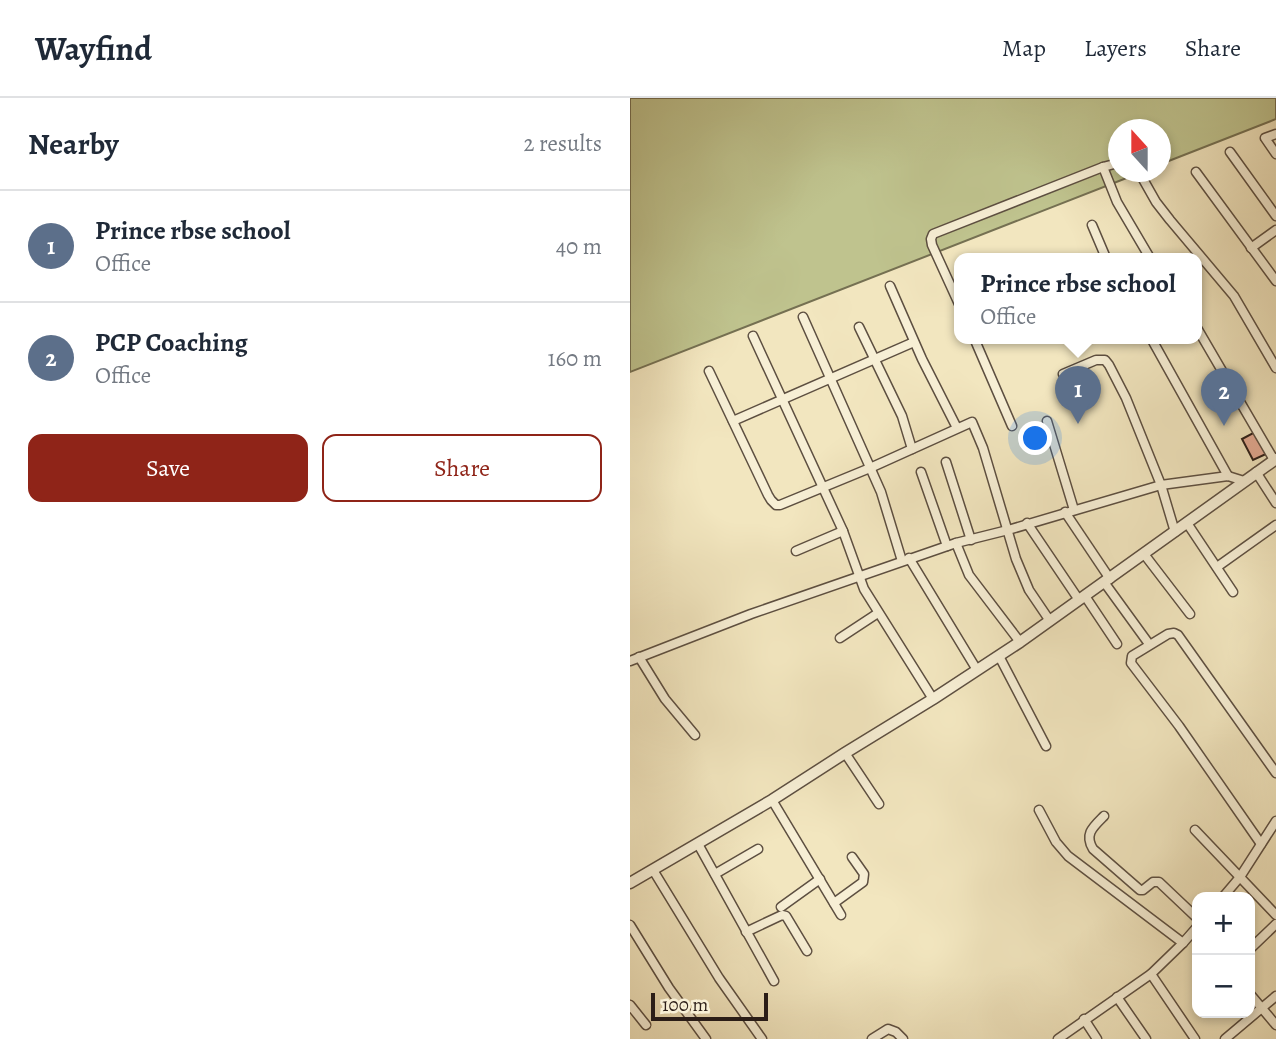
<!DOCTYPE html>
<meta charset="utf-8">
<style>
body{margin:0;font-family:Alegreya,serif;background:#f2f2f3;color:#1f2937}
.controls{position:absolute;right:21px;bottom:21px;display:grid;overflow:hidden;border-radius:14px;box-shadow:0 4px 10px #0003}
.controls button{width:63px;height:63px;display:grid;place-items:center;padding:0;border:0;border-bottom:2px solid #e0e1e3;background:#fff;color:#1f2937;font:35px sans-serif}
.compass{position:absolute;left:478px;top:21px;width:63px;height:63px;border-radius:50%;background:#fff;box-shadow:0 4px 10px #0003;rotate:339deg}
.scale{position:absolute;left:21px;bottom:18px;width:117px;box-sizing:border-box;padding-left:7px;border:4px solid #2b1d17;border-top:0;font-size:19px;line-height:24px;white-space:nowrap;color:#2b1d17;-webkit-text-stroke:5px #f7efd5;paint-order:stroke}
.you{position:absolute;left:406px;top:341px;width:24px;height:24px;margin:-18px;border:5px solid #fff;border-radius:50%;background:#1a73e8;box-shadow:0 0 0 10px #1a73e833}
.badge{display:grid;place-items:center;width:46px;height:46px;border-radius:50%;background:#8f2418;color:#fff;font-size:23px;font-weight:700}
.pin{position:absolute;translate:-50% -58px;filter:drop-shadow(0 2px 4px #0008)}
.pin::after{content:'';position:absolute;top:37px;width:24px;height:21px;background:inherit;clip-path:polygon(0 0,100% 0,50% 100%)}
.popup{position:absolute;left:324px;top:155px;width:248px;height:91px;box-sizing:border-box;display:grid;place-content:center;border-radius:14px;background:#fff;filter:drop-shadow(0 2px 5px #0005);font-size:23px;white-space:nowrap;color:#747a83}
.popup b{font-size:26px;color:#1f2937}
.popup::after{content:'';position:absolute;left:50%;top:100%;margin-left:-14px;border:14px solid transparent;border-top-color:#fff}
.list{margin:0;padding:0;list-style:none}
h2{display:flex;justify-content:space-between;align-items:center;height:91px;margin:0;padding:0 28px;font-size:30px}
h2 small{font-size:23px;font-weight:400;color:#747a83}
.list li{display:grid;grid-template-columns:46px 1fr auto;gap:21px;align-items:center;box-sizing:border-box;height:112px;padding:0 28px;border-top:2px solid #e0e1e3}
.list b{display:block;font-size:26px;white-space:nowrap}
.list p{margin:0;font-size:23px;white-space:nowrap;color:#747a83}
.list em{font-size:23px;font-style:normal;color:#747a83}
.actions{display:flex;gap:14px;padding:21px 28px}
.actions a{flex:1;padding:16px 0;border:2px solid #8f2418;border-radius:14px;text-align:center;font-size:24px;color:#8f2418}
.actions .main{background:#8f2418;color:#fff}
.map{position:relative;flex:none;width:646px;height:941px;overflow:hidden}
header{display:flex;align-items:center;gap:42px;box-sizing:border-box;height:98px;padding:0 35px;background:#fff;border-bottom:2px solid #e0e1e3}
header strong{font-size:33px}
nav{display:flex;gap:38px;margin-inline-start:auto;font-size:24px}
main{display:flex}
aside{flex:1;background:#fff}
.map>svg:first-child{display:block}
.green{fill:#bfc38e;stroke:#757052;stroke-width:2}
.building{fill:#e5ab94;stroke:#2b1d17;stroke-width:2}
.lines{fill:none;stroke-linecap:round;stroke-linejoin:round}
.minor-casing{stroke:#5d4f41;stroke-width:11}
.tertiary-casing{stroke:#5d4f41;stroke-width:13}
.minor{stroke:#f7efd5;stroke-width:8}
.tertiary{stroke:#f7efd5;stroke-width:10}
</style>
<header>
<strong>Wayfind</strong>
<nav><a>Map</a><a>Layers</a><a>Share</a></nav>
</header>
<main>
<aside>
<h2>Nearby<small>2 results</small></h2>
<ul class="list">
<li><span class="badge" style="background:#5c6f8a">1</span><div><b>Prince rbse school</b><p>Office</p></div><em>40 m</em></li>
<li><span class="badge" style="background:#5c6f8a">2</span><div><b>PCP Coaching</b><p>Office</p></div><em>160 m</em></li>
</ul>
<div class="actions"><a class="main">Save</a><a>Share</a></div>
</aside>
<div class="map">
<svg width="646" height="941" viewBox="0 0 646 941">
<rect width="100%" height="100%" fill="#f2e6bf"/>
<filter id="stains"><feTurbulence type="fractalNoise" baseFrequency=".00286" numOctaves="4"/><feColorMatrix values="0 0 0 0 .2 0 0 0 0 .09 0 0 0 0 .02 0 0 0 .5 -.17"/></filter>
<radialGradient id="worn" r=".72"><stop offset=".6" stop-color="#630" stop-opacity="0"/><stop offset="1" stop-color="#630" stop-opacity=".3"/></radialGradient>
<!-- green -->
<path class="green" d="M 0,0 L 646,0 L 646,21 L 531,66 L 530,32 L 488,32 L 488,74 L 512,74 L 0,274 Z"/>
<!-- building -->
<path class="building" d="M 625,334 L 636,356 L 623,362 L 612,341 Z"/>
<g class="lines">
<!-- minor casing -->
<g class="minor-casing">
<g id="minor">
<path d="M 646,36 L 635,40 L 646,56"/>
<path d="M 600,54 L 646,118"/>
<path d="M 473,69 L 487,104 L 520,160"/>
<path d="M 509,74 L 526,104 L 540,122 L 604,198 L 646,270"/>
<path d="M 566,74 L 646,183"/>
<path d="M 462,127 L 476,160"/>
<path d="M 621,150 L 646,132"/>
<path d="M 260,188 L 292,261 L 327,330"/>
<path d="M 329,206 L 302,147 L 301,141 L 303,136 L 473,69 L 488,65"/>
<path d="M 173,219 L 251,394 L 272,463"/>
<path d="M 229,229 L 272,318 L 282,351"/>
<path d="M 567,230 L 644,362"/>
<path d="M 123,238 L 213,433 L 234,491 L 303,601"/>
<path d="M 344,240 L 382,328"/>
<path d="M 521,240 L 598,378"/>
<path d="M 79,273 L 138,397 L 141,402 L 146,407 L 150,407 L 240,370 L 342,324 L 353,350 L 386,461 L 399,492 L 420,523"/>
<path d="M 433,276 L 466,262 L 475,262 L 479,267 L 496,300 L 531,387 L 545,434"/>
<path d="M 103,323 L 284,244"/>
<path d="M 417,323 L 444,412"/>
<path d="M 316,364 L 341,442"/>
<path d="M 291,374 L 317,448"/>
<path d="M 626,374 L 646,405"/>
<path d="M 435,414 L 480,481"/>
<path d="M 397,425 L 449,502"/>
<path d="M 557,425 L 603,494"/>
<path d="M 326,445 L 339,477 L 390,544"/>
<path d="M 166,453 L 213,433"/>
<path d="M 514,456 L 560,516"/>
<path d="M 279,460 L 347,572"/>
<path d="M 587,469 L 646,427"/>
<path d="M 474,484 L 519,546"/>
<path d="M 455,498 L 487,546"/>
<path d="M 210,540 L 248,515"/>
<path d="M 369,558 L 416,648"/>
<path d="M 9,559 L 35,601 L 65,637"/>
<path d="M 0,563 L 121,516 L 326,445 L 378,432 L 531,387 L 598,378 L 614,383"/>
<path d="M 215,655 L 249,706"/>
<path d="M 142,702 L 211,817"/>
<path d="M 409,712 L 426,744 L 438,758 L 553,845"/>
<path d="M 474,718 C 463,729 454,736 463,751 L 510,792 L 513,792 L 523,784 L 529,784 L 567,820"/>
<path d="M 565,732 L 646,817"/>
<path d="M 68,746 L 144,883"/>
<path d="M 631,746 L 549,628 L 501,565 L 502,558 L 538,536 L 544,535 L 548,537 L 646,675"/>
<path d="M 23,772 L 89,880 L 132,941"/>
<path d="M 85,776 L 128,751"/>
<path d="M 593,799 L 610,779 L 646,723"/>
<path d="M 204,805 L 233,784 L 234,776 L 222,759"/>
<path d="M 151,809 L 190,781"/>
<path d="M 0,827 L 39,890 L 76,941"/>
<path d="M 116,834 L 152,817 L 156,818 L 177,853"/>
<path d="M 620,851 L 646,826"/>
<path d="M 521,876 L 565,941"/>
<path d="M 620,896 L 646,927"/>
<path d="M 487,899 L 516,941"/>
<path d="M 0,907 L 16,927"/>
<path d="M 454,921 L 467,941"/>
<path d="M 242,941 L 258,931 L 266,934 L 273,941"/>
<path d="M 428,941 L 521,876 L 553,845 L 567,829"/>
<path d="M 595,941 L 646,898"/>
</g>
</g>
<!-- tertiary casing -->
<g class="tertiary-casing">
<path id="tertiary" d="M 0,785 L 142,702 L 215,655 L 303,601 L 390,544 L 646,361"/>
</g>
<!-- minor -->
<use href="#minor" class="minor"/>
<!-- tertiary -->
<use href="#tertiary" class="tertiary"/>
</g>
<rect width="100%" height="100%" filter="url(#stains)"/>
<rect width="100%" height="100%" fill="url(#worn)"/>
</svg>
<div class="controls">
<button>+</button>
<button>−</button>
</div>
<svg class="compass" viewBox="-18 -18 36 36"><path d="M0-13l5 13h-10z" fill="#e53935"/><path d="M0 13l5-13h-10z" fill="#747a83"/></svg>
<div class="scale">100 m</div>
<div class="you"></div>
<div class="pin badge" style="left:448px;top:326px;background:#5c6f8a">1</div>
<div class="popup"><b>Prince rbse school</b>Office</div>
<div class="pin badge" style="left:594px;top:328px;background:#5c6f8a">2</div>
</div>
</main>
